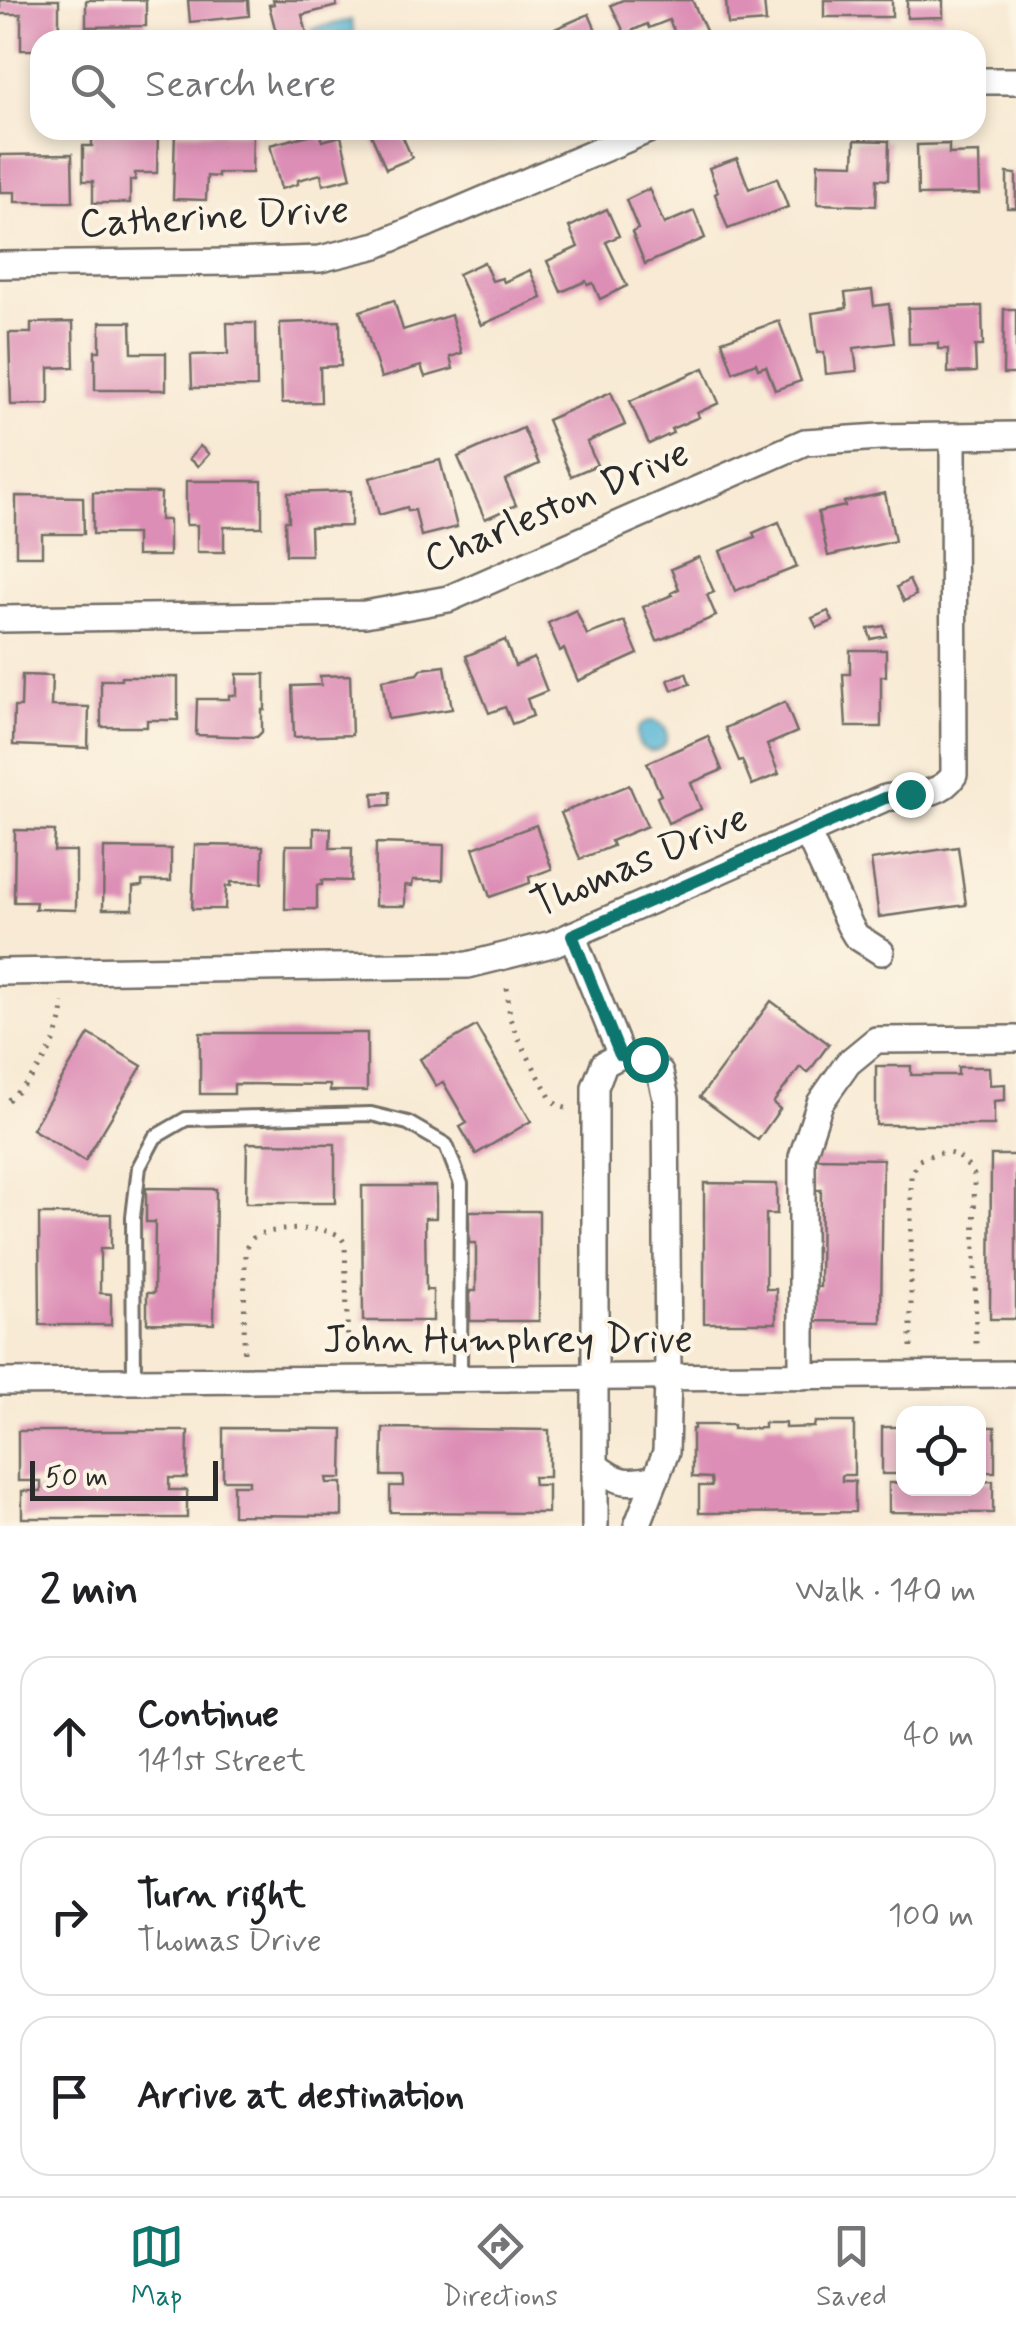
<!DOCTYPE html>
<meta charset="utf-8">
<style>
body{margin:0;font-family:Mynerve,sans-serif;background:#f2f2f2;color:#202124}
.controls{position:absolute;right:30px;bottom:30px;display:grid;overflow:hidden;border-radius:20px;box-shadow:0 5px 15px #0003}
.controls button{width:90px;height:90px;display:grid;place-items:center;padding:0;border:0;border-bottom:2px solid #e0e0e0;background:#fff;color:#202124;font:50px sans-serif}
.scale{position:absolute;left:30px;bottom:25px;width:188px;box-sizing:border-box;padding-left:10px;border:5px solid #2b2b2b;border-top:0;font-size:28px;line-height:35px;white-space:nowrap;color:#2b2b2b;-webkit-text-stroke:8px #fcf5e5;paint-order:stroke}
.stop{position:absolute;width:30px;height:30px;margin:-22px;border:8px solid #0f766e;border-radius:50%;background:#fff}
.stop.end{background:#0f766e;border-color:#fff;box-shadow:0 2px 10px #0008}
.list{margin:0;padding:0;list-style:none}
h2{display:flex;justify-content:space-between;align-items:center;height:130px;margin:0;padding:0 40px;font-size:42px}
h2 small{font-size:32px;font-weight:400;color:#757577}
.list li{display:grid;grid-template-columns:65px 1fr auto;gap:30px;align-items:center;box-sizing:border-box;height:160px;margin:0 20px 20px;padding:0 20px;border:2px solid #e0e0e0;border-radius:30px}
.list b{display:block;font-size:38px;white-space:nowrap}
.list p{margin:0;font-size:32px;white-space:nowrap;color:#757577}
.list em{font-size:32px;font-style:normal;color:#757577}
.icon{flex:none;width:55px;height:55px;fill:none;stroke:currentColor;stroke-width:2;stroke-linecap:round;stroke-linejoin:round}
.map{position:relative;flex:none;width:1016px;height:1526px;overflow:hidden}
.search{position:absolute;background:#fff;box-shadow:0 5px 15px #0003;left:30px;right:30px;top:30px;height:110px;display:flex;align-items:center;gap:25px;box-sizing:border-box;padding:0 35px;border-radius:30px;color:#757577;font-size:38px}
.sheet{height:670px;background:#fff}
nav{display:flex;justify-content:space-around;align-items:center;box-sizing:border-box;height:140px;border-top:2px solid #e0e0e0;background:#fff;font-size:28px;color:#757577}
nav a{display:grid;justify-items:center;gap:5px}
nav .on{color:#0f766e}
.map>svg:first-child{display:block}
.water{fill:#57b5d5;stroke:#417080;stroke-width:2.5}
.building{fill:#dd8eb6}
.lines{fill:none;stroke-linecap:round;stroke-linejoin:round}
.service-casing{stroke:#736e66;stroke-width:18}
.minor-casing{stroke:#736e66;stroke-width:30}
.path{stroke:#736e66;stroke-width:5;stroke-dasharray:2.5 8;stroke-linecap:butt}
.service{stroke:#fff;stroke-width:12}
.minor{stroke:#fff;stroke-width:25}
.route{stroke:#0f766e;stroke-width:12}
.labels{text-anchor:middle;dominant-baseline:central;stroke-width:8;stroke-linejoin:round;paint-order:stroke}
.street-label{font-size:40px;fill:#2b2b2b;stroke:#fcf5e5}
</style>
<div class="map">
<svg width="1016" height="1526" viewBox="0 0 1016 1526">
<rect width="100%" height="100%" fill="#fcf5e5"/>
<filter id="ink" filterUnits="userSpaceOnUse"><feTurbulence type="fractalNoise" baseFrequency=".01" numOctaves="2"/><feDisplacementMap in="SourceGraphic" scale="20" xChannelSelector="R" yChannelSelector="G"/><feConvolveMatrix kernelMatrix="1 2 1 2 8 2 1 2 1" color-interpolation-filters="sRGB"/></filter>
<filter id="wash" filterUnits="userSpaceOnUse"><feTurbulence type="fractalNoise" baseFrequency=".0048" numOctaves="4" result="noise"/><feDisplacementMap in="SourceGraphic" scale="40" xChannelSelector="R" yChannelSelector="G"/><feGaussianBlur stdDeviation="2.25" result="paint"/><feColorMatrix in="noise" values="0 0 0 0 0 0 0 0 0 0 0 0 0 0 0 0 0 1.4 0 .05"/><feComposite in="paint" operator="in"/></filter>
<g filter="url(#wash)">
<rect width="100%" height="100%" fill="#f8ead4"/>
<!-- water -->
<g class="water">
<path d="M 351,20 L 356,40 L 314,40 L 311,29 Z"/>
<circle cx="652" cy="736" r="15"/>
</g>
<g id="blocks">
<!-- building -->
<g class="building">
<path d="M 0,0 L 59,0 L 59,40 L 40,40 L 40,50 L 21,50 L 21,14 L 0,14 Z"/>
<path d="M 86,0 L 146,0 L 146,26 L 86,27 Z"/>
<path d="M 188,0 L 248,0 L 249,16 L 190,22 Z"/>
<path d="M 273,0 L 336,0 L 337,6 L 302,15 L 307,33 L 278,40 L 269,5 L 274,4 Z"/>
<path d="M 623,0 L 692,0 L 707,33 L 692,40 L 678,40 L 669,20 L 649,28 L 647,24 L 625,34 L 611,5 Z"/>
<path d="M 764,0 L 766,22 L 728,25 L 726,1 Z"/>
<rect x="824" y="0" width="68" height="17"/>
<path d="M 907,0 L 943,0 L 943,17 L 907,18 Z"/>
<path d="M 589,14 L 600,40 L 530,40 Z"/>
<path d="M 369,130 L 408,130 L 401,133 L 412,158 L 386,169 Z"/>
<path d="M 92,131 L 158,132 L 157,173 L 135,173 L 135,180 L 130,180 L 130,203 L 93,203 L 93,181 L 83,181 L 83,146 L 92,146 Z"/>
<path d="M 175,132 L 253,133 L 252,173 L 218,173 L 218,177 L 207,176 L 206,200 L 173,199 Z"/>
<path d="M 320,132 L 322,141 L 341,136 L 351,178 L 323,185 L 321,174 L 298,180 L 298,184 L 281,189 L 270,145 Z"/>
<path d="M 855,140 L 889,141 L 888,180 L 877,179 L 876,206 L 817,204 L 818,163 L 854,164 Z"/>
<path d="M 949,144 L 949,154 L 979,153 L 980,194 L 918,195 L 917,145 Z"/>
<path d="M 72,154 L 73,202 L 15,202 L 15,192 L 0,192 L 0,155 Z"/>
<path d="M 737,158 L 749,189 L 777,178 L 788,207 L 728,229 L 715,194 L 718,192 L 709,168 Z"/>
<path d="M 1007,173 L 1016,174 L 1016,208 L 1007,208 Z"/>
<path d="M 649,189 L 664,224 L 694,211 L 705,238 L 645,264 L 632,232 L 638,229 L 626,200 Z"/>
<path d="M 607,209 L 619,236 L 606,242 L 627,286 L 600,299 L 593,283 L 588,285 L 586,281 L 561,292 L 547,261 L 578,247 L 569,227 Z"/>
<path d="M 484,262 L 492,281 L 502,278 L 504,282 L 530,270 L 542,298 L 481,325 L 458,274 Z"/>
<path d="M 872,290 L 874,306 L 889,304 L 894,343 L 854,348 L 857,371 L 826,374 L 824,352 L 817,353 L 812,313 L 847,308 L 845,293 Z"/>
<path d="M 394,300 L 403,330 L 451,315 L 462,353 L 450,357 L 453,369 L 425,377 L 421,366 L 381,378 L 360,311 Z"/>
<path d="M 982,306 L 983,346 L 975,346 L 976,372 L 948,373 L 948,349 L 938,349 L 938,343 L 909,344 L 908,308 Z"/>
<path d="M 1004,309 L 1016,309 L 1016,374 L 1003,374 Z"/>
<path d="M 340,321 L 341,366 L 320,367 L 321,402 L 282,403 L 280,323 Z"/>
<path d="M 779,321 L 801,381 L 775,390 L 766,366 L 758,369 L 756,363 L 733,372 L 722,341 Z"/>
<path d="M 73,322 L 74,367 L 49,368 L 49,404 L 11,405 L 9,333 L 31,333 L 31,323 Z"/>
<path d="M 100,322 L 131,322 L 132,353 L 166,353 L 166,390 L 95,390 L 95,351 L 100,351 Z"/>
<path d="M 227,323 L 256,323 L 257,387 L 192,388 L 191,355 L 228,354 Z"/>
<path d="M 704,368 L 719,403 L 697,413 L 699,417 L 671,429 L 673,433 L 649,444 L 630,401 Z"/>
<path d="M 611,392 L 625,425 L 587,442 L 597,465 L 571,476 L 547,420 Z"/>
<path d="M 523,428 L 539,464 L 505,480 L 516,505 L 485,519 L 458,457 Z"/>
<path d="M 200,446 L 209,454 L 198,466 L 189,459 Z"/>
<path d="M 440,460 L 457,527 L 421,536 L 415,510 L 408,511 L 407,507 L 379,515 L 370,478 Z"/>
<path d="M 186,481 L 262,481 L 262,527 L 224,527 L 224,552 L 197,552 L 197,525 L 186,525 Z"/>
<path d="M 351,491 L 351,526 L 310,527 L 311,555 L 286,555 L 285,521 L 289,521 L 288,493 Z"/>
<path d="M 93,492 L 161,493 L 160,520 L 169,520 L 169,556 L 136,556 L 136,534 L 93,534 Z"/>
<path d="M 885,493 L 895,541 L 828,556 L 818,512 L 845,506 L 844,502 Z"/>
<path d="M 16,496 L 83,497 L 84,534 L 42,534 L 42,556 L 16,556 Z"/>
<path d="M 779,522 L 797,567 L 735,591 L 720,551 L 755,537 L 753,533 Z"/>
<path d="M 699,557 L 714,592 L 707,595 L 716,616 L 657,641 L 643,607 L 672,595 L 671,593 L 679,589 L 671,569 Z"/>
<path d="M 909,580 L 916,595 L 904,601 L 897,587 Z"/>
<path d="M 576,610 L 587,635 L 624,621 L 638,654 L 578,681 L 564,649 L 560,651 L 548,623 Z"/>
<path d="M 828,611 L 833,621 L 817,628 L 812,618 Z"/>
<path d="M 884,626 L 886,636 L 871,639 L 868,629 Z"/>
<path d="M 505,640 L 515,666 L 534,658 L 547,691 L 527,699 L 533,716 L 512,724 L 505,707 L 489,713 L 466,656 Z"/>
<path d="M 850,650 L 886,650 L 886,676 L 881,676 L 881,727 L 846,727 L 843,674 L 850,674 Z"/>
<path d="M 445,666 L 452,709 L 388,719 L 382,680 L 418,674 L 422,669 Z"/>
<path d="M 686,673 L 690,684 L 672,690 L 668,680 Z"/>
<path d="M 237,674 L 265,674 L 265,710 L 262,710 L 262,732 L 257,737 L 196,735 L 197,699 L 229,699 L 229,695 L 237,695 Z"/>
<path d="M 22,675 L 52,676 L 51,706 L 89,707 L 88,748 L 13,745 L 14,707 L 21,707 Z"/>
<path d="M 350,675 L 352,735 L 294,737 L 292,686 L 321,685 L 320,676 Z"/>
<path d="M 121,677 L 178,677 L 178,720 L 147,720 L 147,727 L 101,727 L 101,680 L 121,680 Z"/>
<path d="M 785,702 L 797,732 L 767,745 L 779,774 L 752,785 L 742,760 L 739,761 L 725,728 Z"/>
<path d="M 708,736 L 722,770 L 691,783 L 701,809 L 668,823 L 657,797 L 661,795 L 647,763 Z"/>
<path d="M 629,785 L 647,826 L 611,841 L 613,846 L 580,859 L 561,813 Z"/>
<path d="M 390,792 L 390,805 L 374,806 L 373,793 Z"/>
<path d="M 536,825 L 552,869 L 529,877 L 530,883 L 490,897 L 473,848 Z"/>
<path d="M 314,828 L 331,828 L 330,848 L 352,848 L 351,881 L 322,880 L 322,885 L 317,885 L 317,909 L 285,909 L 286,845 L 314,845 Z"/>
<path d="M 15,830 L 55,831 L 54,851 L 76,851 L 76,910 L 35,909 L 36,902 L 14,902 Z"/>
<path d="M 376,843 L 444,845 L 443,880 L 413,880 L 412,886 L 405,885 L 405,906 L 375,906 Z"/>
<path d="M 195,845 L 263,846 L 262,883 L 231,882 L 231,886 L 226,886 L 225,909 L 192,909 Z"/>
<path d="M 958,847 L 966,905 L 879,917 L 871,860 Z"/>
<path d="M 104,848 L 171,849 L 171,881 L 142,881 L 142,886 L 133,887 L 133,909 L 103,909 Z"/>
<path d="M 771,1001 L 829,1044 L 808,1073 L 800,1067 L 773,1103 L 780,1109 L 758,1140 L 700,1097 Z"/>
<path d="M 476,1026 L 531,1121 L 476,1154 L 460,1127 L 467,1123 L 443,1082 L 436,1086 L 420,1059 Z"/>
<path d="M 200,1033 L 367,1033 L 367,1091 L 330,1091 L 330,1085 L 234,1084 L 234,1094 L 200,1094 Z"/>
<path d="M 89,1034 L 142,1066 L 85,1161 L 32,1129 Z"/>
<path d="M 876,1066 L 911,1066 L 911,1075 L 958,1075 L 958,1067 L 989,1067 L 990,1085 L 1005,1084 L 1005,1100 L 994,1101 L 994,1125 L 876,1125 Z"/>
<path d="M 247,1143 L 335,1144 L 335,1203 L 246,1203 Z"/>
<path d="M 991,1155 L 1016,1155 L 1016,1319 L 990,1319 Z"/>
<path d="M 812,1158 L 883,1159 L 881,1322 L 810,1321 L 811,1287 L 820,1287 L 821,1190 L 812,1190 Z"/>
<path d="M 704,1183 L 777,1184 L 777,1214 L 766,1214 L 766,1289 L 776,1289 L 776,1323 L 704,1323 Z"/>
<path d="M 362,1186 L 436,1186 L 436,1218 L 425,1218 L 426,1290 L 433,1290 L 433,1321 L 363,1321 Z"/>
<path d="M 146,1188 L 216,1189 L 214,1324 L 147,1323 L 147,1293 L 154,1293 L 155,1222 L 146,1222 Z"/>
<path d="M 469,1211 L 539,1211 L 539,1321 L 470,1321 L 470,1291 L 476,1291 L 476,1243 L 469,1243 Z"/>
<path d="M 39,1214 L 111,1214 L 111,1249 L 100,1249 L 100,1293 L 111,1294 L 111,1325 L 40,1325 Z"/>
<path d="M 815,1422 L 854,1422 L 854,1475 L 842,1475 L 842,1481 L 855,1481 L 855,1512 L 699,1513 L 699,1486 L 712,1486 L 711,1478 L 692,1477 L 692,1429 L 694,1429 L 694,1425 L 733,1425 L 733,1429 L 764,1428 L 764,1423 L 785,1423 L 785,1428 L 814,1427 Z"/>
<rect x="882" y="1427" width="22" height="47"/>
<rect x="978" y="1427" width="17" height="45"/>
<path d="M 223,1428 L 343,1429 L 342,1478 L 326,1478 L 327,1483 L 342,1483 L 342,1516 L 233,1515 L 233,1485 L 249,1485 L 249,1480 L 223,1480 Z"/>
<path d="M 383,1428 L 549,1430 L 549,1477 L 533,1477 L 534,1485 L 548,1485 L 548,1513 L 390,1512 L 390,1486 L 403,1486 L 403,1476 L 382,1476 Z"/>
<path d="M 18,1431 L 188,1431 L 187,1478 L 169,1478 L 169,1490 L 187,1490 L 187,1518 L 22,1518 L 22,1491 L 41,1491 L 41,1481 L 18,1481 Z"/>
<path d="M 993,1481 L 993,1513 L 889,1512 L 889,1483 L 904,1483 L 904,1488 L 978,1488 L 978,1482 Z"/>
</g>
</g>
</g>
<g filter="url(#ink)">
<use href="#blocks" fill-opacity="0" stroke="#736e66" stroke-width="2.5"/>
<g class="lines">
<!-- service casing -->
<g class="service-casing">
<path id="service" d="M 134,1381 L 133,1217 L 139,1167 L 155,1137 L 186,1119 L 371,1114 L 408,1123 L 446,1145 L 461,1184 L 460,1378"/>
</g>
<!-- minor casing -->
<g class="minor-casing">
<g id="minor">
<path d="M 976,81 L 1016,81"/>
<path d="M 0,265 L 230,262 L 320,259 L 377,245 L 648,130"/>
<path d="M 0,619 L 365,614 L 448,599 L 805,442 L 880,437 L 1016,435"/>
<path d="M 807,832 L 850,926 L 856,936 L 881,952"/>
<path d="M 572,935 L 621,1055"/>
<path d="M 0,972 L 468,965 L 552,944 L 885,798 C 909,794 940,798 954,775 L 953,436"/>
<path d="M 802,1376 L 802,1157 L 820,1103 L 848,1063 L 876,1040 L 1016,1039"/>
<path d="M 0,1382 L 1016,1374"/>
<path d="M 596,1466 C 619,1484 628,1484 656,1478"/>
<path d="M 595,1526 L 595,1087 L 604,1064 L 621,1055 L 645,1059 L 660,1073 L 666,1098 L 668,1377 L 666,1452 L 637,1526"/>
</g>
</g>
<!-- path -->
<g class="path">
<path d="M 507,988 L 510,1018 L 516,1034 L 551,1099 L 558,1106 L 569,1109"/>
<path d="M 8,1100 C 38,1076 62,1041 63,1002"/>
<path d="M 911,1347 L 911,1176 L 919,1160 C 946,1148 958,1150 974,1175 L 976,1346"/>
<path d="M 244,1352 L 245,1250 C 247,1246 251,1239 254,1237 C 265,1228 321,1227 334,1233 C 341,1236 341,1237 345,1244 L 348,1351"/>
</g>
<!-- service -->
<use href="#service" class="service"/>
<!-- minor -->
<use href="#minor" class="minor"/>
</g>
</g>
<g class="lines" filter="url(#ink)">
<!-- route -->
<path class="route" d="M 645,1059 L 620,1055 L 572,935 L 885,798 L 910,794"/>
</g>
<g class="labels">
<!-- street labels -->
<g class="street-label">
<text transform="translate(214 218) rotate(-3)">Catherine Drive</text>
<text transform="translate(557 507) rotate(-23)">Charleston Drive</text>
<text transform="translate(640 862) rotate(-23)">Thomas Drive</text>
<text x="508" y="1341">John Humphrey Drive</text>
</g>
</g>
</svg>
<div class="controls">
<button><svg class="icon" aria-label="locate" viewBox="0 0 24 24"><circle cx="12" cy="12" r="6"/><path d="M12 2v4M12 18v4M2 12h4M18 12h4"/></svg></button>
</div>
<div class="scale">50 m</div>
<div class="stop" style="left:645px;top:1059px"></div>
<div class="stop end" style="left:910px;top:794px"></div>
<div class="search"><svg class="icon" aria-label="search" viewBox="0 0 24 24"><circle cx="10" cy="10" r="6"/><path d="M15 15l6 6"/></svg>Search here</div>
</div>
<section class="sheet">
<h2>2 min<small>Walk · 140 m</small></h2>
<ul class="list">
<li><svg class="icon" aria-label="ahead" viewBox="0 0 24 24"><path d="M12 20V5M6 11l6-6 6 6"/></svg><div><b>Continue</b><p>141st Street</p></div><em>40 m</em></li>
<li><svg class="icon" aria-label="right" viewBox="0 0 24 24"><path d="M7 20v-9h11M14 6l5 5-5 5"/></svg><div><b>Turn right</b><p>Thomas Drive</p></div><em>100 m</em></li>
<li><svg class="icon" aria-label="arrive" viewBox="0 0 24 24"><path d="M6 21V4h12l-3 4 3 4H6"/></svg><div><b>Arrive at destination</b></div></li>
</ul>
</section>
<nav>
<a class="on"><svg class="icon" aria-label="map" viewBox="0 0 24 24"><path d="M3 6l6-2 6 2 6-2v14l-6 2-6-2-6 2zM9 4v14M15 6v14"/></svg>Map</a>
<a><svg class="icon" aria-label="directions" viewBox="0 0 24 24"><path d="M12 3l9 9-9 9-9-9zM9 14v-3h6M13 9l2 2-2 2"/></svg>Directions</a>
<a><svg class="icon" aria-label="saved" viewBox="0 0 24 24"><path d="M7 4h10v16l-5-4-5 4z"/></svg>Saved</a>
</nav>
